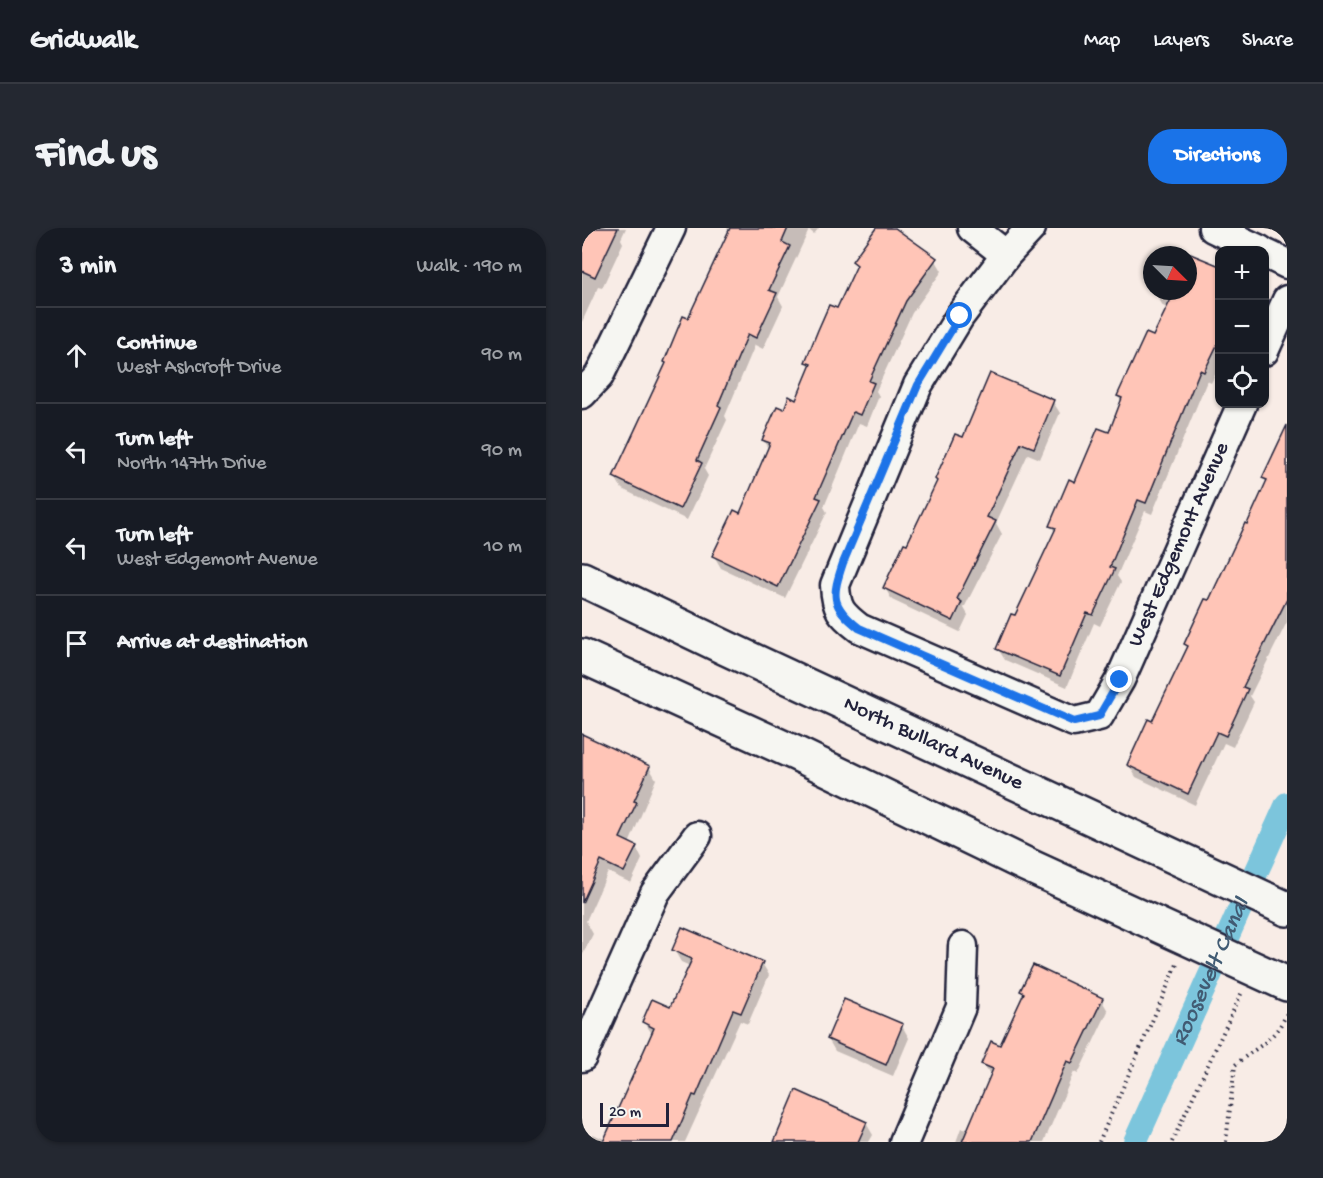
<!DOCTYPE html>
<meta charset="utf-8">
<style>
body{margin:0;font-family:"Gochi Hand",sans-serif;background:#242831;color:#f1f3f6}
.controls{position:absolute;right:18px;top:18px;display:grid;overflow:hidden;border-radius:12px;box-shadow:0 2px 4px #0004}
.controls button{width:54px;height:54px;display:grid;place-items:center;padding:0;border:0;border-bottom:2px solid #363941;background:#171b24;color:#f1f3f6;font:30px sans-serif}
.compass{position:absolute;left:561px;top:18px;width:54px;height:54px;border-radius:50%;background:#171b24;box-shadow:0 2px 4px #0004;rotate:114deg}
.scale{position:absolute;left:18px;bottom:15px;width:69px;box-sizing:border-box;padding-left:6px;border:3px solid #22223b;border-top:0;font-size:16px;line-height:21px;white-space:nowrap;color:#22223b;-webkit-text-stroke:4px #f6f6f2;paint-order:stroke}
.stop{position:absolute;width:18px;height:18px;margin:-14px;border:4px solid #1a73e8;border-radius:50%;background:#fff}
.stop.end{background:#1a73e8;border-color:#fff;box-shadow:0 2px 6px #0008}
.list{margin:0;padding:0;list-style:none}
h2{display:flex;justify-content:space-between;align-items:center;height:78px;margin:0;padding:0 24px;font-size:26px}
h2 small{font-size:20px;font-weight:400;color:#9ea1a6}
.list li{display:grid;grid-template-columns:39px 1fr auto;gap:18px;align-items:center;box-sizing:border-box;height:96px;padding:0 24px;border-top:2px solid #363941}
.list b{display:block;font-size:22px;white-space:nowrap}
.list p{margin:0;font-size:20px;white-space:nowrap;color:#9ea1a6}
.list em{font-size:20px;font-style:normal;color:#9ea1a6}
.icon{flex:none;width:33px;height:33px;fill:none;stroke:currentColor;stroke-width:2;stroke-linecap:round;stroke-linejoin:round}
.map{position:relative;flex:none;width:705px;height:914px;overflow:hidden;border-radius:24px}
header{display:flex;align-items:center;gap:36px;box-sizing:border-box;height:84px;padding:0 30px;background:#171b24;border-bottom:2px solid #363941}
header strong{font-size:28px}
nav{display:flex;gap:33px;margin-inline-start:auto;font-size:21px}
.intro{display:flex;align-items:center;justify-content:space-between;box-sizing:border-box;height:144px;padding:0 36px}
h1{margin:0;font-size:42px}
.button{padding:15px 27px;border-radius:24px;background:#1a73e8;color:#fff;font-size:21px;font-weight:700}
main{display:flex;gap:36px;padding:0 36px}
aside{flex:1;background:#171b24;border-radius:24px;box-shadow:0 2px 4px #0004}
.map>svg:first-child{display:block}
.shadow{fill:#0003}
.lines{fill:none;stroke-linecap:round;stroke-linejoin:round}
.canal{stroke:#7bc5dc;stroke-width:24}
.building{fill:#ffc5b7;stroke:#22223b;stroke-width:1.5}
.minor-casing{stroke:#22223b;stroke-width:33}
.secondary-casing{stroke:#22223b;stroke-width:38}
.path{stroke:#22223b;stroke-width:4;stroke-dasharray:1.5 4.5;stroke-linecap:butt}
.minor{stroke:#f6f6f2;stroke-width:28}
.secondary{stroke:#f6f6f2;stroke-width:33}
.route{stroke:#1a73e8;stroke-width:8}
.labels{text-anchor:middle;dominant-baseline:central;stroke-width:5;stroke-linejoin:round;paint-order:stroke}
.street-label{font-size:22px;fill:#22223b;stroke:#f6f6f2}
.water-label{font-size:24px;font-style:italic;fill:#415b73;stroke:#f6f6f2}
</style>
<header>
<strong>Gridwalk</strong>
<nav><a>Map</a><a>Layers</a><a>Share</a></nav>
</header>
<div class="intro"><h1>Find us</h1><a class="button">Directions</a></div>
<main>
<aside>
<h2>3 min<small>Walk · 190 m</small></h2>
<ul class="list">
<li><svg class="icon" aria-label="ahead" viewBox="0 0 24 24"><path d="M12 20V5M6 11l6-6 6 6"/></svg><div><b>Continue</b><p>West Ashcroft Drive</p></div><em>90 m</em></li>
<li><svg class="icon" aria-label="left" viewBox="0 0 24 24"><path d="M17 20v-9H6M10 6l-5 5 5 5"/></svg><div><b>Turn left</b><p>North 147th Drive</p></div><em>90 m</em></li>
<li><svg class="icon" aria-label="left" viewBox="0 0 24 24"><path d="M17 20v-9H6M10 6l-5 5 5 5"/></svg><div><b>Turn left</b><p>West Edgemont Avenue</p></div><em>10 m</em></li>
<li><svg class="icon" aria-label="arrive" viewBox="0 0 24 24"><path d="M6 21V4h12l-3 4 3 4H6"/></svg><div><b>Arrive at destination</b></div></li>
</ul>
</aside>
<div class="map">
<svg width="705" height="914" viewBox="0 0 705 914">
<rect width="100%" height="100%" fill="#f8ece6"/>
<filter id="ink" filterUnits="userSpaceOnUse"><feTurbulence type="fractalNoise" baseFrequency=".0167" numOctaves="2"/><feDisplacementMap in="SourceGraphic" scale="12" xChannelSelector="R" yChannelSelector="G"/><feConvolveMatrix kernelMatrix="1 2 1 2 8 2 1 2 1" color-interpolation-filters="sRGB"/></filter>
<g filter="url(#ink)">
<!-- shadow -->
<g class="shadow">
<path d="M 0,0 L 44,0 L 39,11 L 41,15 L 20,60 L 16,59 L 0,94 Z"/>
<path d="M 145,0 L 237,0 L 232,6 L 227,2 L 196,69 L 201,78 L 181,121 L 173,117 L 143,188 L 145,192 L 122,241 L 126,248 L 105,292 L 40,261 L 33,249 L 147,4 Z"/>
<path d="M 295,0 L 310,0 L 353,31 L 360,43 L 330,85 L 294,163 L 297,168 L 285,198 L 277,195 L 242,279 L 245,284 L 203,370 L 139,340 L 132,328 L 159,287 L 187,222 L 181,212 L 203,183 L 215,174 L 229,141 L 225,133 L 256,82 L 275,40 L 272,33 Z"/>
<path d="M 593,21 L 638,40 L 638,137 L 629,155 L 625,153 L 570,286 L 563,283 L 535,348 L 539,354 L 518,398 L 512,395 L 485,459 L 423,432 L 416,421 L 434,389 L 473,305 L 469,297 L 527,206 L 540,175 L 536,168 L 572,110 L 586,81 L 581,78 L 574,66 L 575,63 L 606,63 L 606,27 L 591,27 Z"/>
<path d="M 471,174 L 478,185 L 458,231 L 446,226 L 414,295 L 420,306 L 382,380 L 386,387 L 378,404 L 310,372 L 303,360 L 381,211 Z"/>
<path d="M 705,200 L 705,394 L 668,468 L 672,474 L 651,519 L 642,515 L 613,577 L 554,549 L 547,537 L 571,495 L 606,421 L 603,416 L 627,374 L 666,298 L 685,256 L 682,250 Z"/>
<path d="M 0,513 L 67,539 L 74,551 L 47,616 L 54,619 L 60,631 L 49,655 L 26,644 L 4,693 L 11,706 L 0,728 Z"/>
<path d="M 92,722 L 180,735 L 187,747 L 166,796 L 158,793 L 103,914 L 7,914 L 11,906 L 24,912 L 71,807 L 62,794 L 89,781 L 108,738 L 99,734 Z"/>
<path d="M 440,763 L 519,771 L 526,783 L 496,846 L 492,844 L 462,914 L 374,914 L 379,900 L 386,903 L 410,848 L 401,836 L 419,819 L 443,768 Z"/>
<path d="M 263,773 L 320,798 L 327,810 L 311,848 L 253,823 L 246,811 Z"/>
<path d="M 284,895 L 291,907 L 287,914 L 194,914 Z"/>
</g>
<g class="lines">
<!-- canal -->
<path class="canal" id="s1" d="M 553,914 L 705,576"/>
</g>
<!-- building -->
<g class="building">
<path d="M 0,0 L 36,0 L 13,49 L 0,43 Z"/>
<path d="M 148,0 L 206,0 L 200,14 L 208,18 L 187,62 L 195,65 L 174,110 L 166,106 L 136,177 L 139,179 L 115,232 L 120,235 L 98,281 L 31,249 L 84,135 L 82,134 L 101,88 L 106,90 Z"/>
<path d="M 294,0 L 313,0 L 355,30 L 324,73 L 287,153 L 292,155 L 278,187 L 271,184 L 234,269 L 239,271 L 196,359 L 130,328 L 152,282 L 158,285 L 188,215 L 180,212 L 195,178 L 202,181 L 207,168 L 214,172 L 229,136 L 223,134 L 236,102 L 247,77 L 255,80 L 275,37 L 270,33 Z"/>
<path d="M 606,25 L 638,38 L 638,111 L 622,144 L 618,142 L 564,275 L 556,272 L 528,339 L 533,341 L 511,387 L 505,385 L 478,448 L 414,421 L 429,386 L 433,387 L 474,300 L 467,298 L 487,251 L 493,254 L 516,200 L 527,204 L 540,170 L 535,168 L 564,105 L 571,108 L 593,63 L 606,63 Z"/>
<path d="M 408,145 L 472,172 L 452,220 L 439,215 L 405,289 L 414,293 L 375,371 L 380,374 L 371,393 L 301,360 L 322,315 L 325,316 L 355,253 L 353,251 L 373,206 L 381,209 Z"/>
<path d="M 705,197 L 705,371 L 661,459 L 666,461 L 644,508 L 635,504 L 606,566 L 545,537 L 566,491 L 570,493 L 606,418 L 602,416 L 623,371 L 627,372 L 663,295 L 665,296 L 685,252 L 680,250 Z"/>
<path d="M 0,506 L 68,538 L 52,573 L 55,574 L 38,610 L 55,618 L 42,644 L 19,633 L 0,675 Z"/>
<path d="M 100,699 L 181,734 L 159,785 L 151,782 L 114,868 L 111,867 L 91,914 L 21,914 L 72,800 L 60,794 L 70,771 L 88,779 L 110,731 L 90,722 Z"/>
<path d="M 451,737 L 521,770 L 490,835 L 485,833 L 450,914 L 380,914 L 411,841 L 399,836 L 409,813 L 418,817 L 442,765 L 438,763 Z"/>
<path d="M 262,771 L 321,796 L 304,837 L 245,811 Z"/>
<path d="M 214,862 L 285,894 L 276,914 L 192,914 Z"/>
</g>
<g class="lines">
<!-- minor casing -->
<g class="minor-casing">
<g id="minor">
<path d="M 390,0 L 424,27"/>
<path id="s2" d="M 449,0 L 424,27 L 378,88 L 336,157 L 253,357 C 254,381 259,386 277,400 L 492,494 L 517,488 L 538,452 L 660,176"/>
<path d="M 631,0 L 678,22"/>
<path d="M 682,25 L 705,36"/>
<path d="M 682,123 L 705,72"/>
<path d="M 0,166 L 17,148 L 89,0"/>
<path d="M 0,829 L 73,665 L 115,608"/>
<path d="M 322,914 L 379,779 L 381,718"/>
</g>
</g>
<!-- secondary casing -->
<g class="secondary-casing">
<g id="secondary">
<path id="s3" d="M 0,351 L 144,420 L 705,681"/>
<path d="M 0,428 L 213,525 L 445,637 L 705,756"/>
</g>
</g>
<!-- path -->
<g class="path">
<path d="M 517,914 L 596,734"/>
<path d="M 590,914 L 660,764"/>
<path d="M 644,914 L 653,837 C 675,818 692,814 705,785"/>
</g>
<!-- minor -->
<use href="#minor" class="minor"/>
<!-- secondary -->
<use href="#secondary" class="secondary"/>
</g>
</g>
<g class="lines" filter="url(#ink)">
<!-- route -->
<path class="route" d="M 378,88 L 336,157 L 261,335 C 250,368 248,377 277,400 L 492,494 L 517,488 L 538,452"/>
</g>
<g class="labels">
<!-- street labels -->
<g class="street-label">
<text stroke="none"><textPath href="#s2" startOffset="912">West Edgemont Avenue</textPath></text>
<text stroke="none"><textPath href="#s3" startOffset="388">North Bullard Avenue</textPath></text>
</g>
<!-- water labels -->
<g class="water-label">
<text stroke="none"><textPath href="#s1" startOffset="186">Roosevelt Canal</textPath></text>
</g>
</g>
</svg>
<div class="controls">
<button>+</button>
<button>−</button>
<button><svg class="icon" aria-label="locate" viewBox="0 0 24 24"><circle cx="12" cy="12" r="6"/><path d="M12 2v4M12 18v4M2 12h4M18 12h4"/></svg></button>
</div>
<svg class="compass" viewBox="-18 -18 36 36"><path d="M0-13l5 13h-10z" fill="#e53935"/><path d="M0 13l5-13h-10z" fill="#9ea1a6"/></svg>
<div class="scale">20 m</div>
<div class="stop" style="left:378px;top:88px"></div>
<div class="stop end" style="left:538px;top:452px"></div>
</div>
</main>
